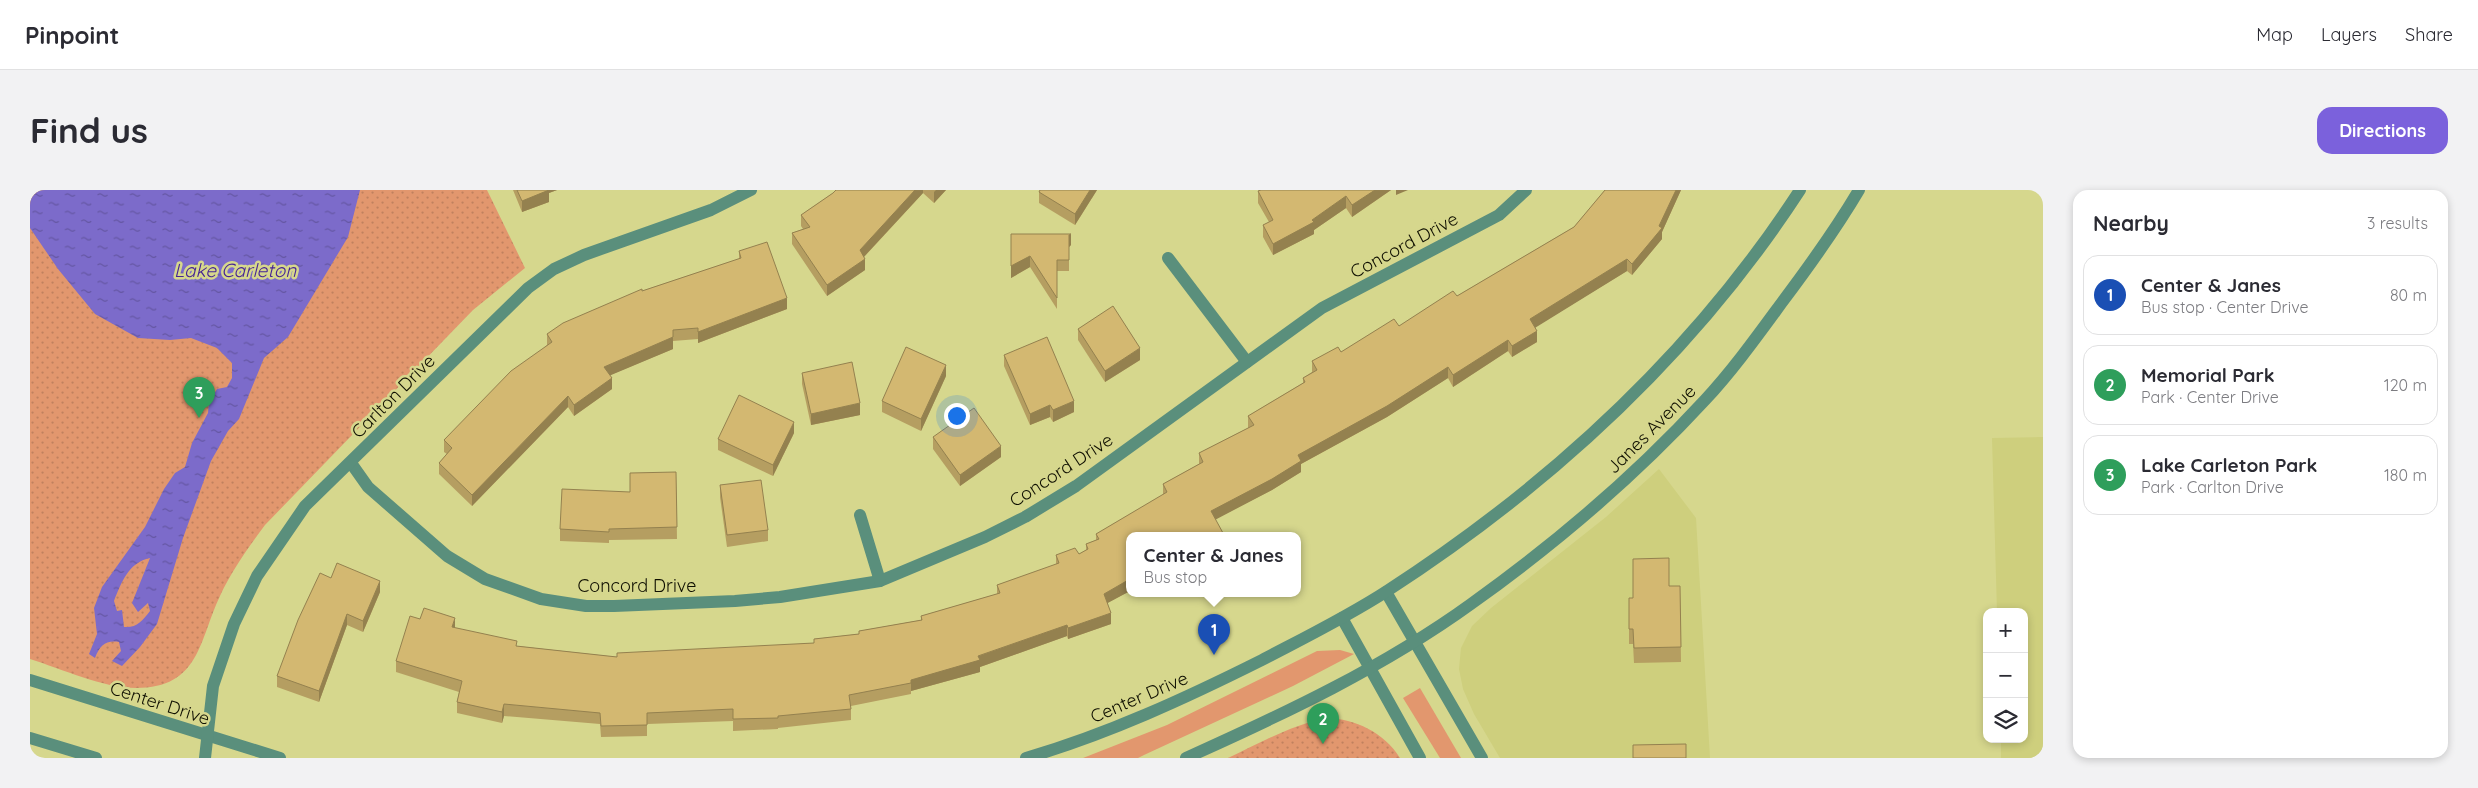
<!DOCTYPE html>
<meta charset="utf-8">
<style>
body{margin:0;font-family:Quicksand,sans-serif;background:#f2f2f3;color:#2b2b33}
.controls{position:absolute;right:15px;bottom:15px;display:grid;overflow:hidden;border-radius:10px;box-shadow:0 2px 8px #0003}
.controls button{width:45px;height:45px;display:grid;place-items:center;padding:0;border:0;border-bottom:1px solid #e1e1e2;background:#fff;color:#2b2b33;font:25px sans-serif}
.you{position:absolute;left:926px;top:225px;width:18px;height:18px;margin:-12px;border:4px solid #fff;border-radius:50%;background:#1a73e8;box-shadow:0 0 0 8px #1a73e833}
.badge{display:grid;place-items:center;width:32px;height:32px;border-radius:50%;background:#7b61dc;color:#fff;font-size:16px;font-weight:700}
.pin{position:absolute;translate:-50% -41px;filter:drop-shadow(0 1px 2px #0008)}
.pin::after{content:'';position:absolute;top:26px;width:18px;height:15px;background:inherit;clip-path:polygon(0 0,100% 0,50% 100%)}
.popup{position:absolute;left:1096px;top:342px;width:175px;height:65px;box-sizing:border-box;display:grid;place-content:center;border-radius:10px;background:#fff;filter:drop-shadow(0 1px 4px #0005);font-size:16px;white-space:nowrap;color:#7c7c81}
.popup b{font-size:19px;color:#2b2b33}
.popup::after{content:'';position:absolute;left:50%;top:100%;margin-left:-10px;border:10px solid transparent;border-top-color:#fff}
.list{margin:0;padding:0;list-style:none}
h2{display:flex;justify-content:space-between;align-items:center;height:65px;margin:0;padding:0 20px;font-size:21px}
h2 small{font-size:16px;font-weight:400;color:#7c7c81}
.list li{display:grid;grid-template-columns:32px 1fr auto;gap:15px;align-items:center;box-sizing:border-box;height:80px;margin:0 10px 10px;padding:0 10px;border:1px solid #e1e1e2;border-radius:15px}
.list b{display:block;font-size:19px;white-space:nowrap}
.list p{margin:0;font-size:16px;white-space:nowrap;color:#7c7c81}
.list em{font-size:16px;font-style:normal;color:#7c7c81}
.icon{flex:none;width:28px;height:28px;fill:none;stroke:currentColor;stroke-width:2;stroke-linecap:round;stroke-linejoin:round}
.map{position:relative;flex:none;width:2013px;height:568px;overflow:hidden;border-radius:15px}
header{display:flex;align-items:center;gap:30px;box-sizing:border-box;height:70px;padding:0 25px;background:#fff;border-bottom:1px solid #e1e1e2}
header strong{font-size:24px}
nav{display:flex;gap:28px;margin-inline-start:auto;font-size:18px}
.intro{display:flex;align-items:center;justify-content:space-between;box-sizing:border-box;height:120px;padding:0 30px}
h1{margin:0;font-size:35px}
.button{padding:12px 22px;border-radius:15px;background:#7b61dc;color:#fff;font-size:18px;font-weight:700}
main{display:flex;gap:30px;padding:0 30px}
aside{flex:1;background:#fff;border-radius:15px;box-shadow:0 2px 8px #0003}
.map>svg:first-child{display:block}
.built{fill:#cecf7d}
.grass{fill:#e2976e}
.park{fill:url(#park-dots)}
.water{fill:url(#water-ripples);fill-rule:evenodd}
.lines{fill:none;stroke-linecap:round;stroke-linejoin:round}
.minor{stroke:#5a8f7c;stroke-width:12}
.wall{fill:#b59e61}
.shaded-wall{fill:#94814f}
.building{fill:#d3b871;stroke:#94814f}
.labels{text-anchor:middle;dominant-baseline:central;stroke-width:5;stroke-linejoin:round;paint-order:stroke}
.street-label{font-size:18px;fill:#0f0f00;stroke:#d6d78d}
.water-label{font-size:19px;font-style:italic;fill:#452395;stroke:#d6d78d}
</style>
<header>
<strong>Pinpoint</strong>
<nav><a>Map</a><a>Layers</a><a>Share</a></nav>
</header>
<div class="intro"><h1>Find us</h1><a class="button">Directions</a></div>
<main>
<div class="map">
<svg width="2013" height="568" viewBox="0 0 2013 568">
<defs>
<pattern id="park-dots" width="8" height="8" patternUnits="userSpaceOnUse" patternTransform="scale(1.25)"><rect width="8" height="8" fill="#e2976e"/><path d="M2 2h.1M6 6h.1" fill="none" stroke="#c1815e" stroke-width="1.8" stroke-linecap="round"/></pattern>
<pattern id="water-ripples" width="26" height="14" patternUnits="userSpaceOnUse" patternTransform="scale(1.25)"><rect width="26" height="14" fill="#7c6bca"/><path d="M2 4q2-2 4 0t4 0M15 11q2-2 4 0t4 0" fill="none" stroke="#6456a2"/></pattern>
</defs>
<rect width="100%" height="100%" fill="#d6d78d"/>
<!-- built -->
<g class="built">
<path d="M 2013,247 L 2013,568 L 1971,568 L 1971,549 L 1994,549 L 1994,422 L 1967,422 L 1962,248 Z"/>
<path d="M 1629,279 L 1666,328 L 1680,568 L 1470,568 L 1444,524 L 1433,499 L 1429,479 L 1431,458 L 1442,436 L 1461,418 L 1576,327 Z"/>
</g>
<!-- grass -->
<g class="grass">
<path d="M 1310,460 L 1324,464 L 1263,496 L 1114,565 L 1108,568 L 1053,568 L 1137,535 L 1287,461 Z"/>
<path d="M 1390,498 L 1431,568 L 1410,568 L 1373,508 Z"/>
</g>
<!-- park -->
<g class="park">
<path d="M 0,0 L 457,0 L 495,78 L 443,120 L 235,335 C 218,358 202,380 190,406 C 169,450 170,498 106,498 C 73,498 32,479 0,469 Z"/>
<path d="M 1297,528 C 1325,529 1354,542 1370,568 L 1198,568 C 1230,553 1261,535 1297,528 Z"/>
</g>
<!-- water -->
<path class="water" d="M 0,0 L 330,0 L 318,47 L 258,147 L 234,168 L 209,229 L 198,241 L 181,271 L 153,348 L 127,434 L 110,457 L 92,476 L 82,471 L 91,461 L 89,452 C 76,450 70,455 65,468 L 59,464 L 67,444 L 64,418 L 72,397 L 115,337 L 134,299 L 145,283 L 155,277 L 162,253 L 178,223 L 179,212 L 187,199 L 197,197 L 202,188 L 202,173 L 187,158 L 161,148 L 140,150 L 108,148 L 65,124 L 28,79 L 0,38 ZM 120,368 L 102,413 L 108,422 L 118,413 L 120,421 C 112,431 107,438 94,437 L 92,420 L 87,421 L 84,411 C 91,393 99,372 120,368 Z"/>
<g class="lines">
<!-- minor -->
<g class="minor">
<path d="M 1138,68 L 1217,172"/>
<path d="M 321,273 L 338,297 L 417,366 L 455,389 L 511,409 L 556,416 L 584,416 L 705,411 L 750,407 L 850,391 L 955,347 L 995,327 L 1046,296 L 1292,118 L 1469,25 L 1496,0"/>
<path d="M 830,325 L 850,391"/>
<path d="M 1356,402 L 1452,568"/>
<path d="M 1312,428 L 1390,568"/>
<path d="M 0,490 L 250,568"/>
<path d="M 0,548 L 66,568"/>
<path d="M 175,568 L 183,496 L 204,434 L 227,386 L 275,316 L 498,98 L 524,79 L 554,65 L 681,20 L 721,0"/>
<path d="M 996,568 C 1078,544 1156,508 1232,470 C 1274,448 1317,427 1357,401 C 1519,296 1664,163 1770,0"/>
<path d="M 1156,568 C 1254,524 1354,477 1441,414 C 1525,354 1605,286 1675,210 C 1703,180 1728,145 1753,111 C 1780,75 1806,39 1829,0"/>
</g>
</g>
<!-- wall -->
<g class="wall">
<path d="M 483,0 L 527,0 L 519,3 L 519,12 L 492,22 Z"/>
<path d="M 806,0 L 916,0 L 904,13 L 893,3 L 834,67 L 835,80 L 797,106 L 762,54 L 762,43 L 773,39 L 771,36 L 771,25 L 803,3 Z"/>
<path d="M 1010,0 L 1067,0 L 1045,35 L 1009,13 L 1009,2 Z"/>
<path d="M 1231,0 L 1361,0 L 1322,27 L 1316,18 L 1284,40 L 1284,44 L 1243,65 L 1233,47 L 1233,35 L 1239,32 L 1228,13 L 1228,1 Z"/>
<path d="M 1575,0 L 1651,0 L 1632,42 L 1632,49 L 1602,85 L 1597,81 L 1505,137 L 1507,152 L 1482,167 L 1478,161 L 1423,197 L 1418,188 L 1357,227 L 1271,274 L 1271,282 L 1242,300 L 1185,329 L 1193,346 L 1100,346 L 1100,401 L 1077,413 L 1081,434 L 1038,449 L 1037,446 L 950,477 L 950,482 L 881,501 L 881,504 L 821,516 L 821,530 L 748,538 L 748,539 L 703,541 L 703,531 L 617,534 L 617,546 L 571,547 L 570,534 L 474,526 L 472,533 L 427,523 L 427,512 L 429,502 L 366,482 L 366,471 L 390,429 L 425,438 L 487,456 L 587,467 L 784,453 L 784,449 L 829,444 L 829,441 L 891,430 L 891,426 L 967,404 L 967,395 L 1026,375 L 1026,365 L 1049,364 L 1056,360 L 1056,354 L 1066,350 L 1066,344 L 1133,305 L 1133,294 L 1169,274 L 1169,263 L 1218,238 L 1218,226 L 1273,193 L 1273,188 L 1282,182 L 1282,171 L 1311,162 L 1369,136 L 1427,106 L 1544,37 Z"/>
<path d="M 981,44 L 1041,55 L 1039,57 L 1039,81 L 1027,81 L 1027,119 L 1000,77 L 981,88 Z"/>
<path d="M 709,61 L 757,119 L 668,153 L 668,149 L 643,151 L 643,159 L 580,185 L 582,199 L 544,226 L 538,217 L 442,316 L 409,284 L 409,273 L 417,264 L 414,262 L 414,250 L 517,155 L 517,144 L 612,101 L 709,69 Z"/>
<path d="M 1048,139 L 1110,170 L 1075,192 L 1048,150 Z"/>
<path d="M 974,165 L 1044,222 L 1023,232 L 1020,227 L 1000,235 L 974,176 Z"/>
<path d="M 772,183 L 830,225 L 781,235 L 772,194 Z"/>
<path d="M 916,186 L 891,241 L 852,222 L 852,211 Z"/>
<path d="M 764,243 L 743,286 L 688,260 L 688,249 Z"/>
<path d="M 903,247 L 971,267 L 930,296 L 903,259 Z"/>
<path d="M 646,282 L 647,349 L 579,350 L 579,353 L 530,351 L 530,339 L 600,302 Z"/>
<path d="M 690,295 L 738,340 L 738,351 L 697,357 L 690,307 Z"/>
<path d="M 301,388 L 350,402 L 333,442 L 317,435 L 289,512 L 247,497 L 247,486 Z"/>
<path d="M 1639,396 L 1650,396 L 1651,472 L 1604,473 L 1603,454 L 1599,454 L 1599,424 L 1603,408 Z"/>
</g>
<!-- shaded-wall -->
<g class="shaded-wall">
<path d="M 516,0 L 527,0 L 519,3 L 519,12 L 492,22 L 492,11 Z"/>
<path d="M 885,0 L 893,0 L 893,3 L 830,71 L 830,60 Z"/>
<path d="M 906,0 L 916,0 L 904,13 L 904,2 Z"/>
<path d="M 1060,0 L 1067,0 L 1045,35 L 1045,24 Z"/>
<path d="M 1345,0 L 1361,0 L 1322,27 L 1322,15 Z"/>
<path d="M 1366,0 L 1378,0 L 1366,5 Z"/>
<path d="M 1646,0 L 1651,0 L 1632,42 L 1632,49 L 1602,85 L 1602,74 L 1629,36 Z"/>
<path d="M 1316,6 L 1316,18 L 1284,40 L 1284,44 L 1243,65 L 1243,54 L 1282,30 Z"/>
<path d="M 1041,44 L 1041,55 L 1039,57 L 1039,81 L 1039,45 Z"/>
<path d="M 1000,66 L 1000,77 L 981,88 L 981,76 Z"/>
<path d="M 835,69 L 835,80 L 797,106 L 797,95 Z"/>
<path d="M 1597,69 L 1597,81 L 1500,141 L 1500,129 Z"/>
<path d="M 757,108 L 757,119 L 668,153 L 668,142 Z"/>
<path d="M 1507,141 L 1507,152 L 1482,167 L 1482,156 Z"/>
<path d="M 643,147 L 643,159 L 574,188 L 574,177 Z"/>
<path d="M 1478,150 L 1478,161 L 1423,197 L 1423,185 Z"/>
<path d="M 1110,158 L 1110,170 L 1075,192 L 1075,181 Z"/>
<path d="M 916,175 L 916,186 L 891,241 L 891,229 Z"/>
<path d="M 1418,177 L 1418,188 L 1357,227 L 1271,274 L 1271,282 L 1242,300 L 1181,332 L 1181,321 L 1268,265 Z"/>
<path d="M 582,188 L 582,199 L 544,226 L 544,215 Z"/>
<path d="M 538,206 L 538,217 L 442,316 L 442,305 Z"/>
<path d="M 1044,211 L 1044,222 L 1023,232 L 1023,220 Z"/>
<path d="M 830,213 L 830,225 L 781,235 L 781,224 Z"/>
<path d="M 1020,215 L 1020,227 L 1000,235 L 1000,224 Z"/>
<path d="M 764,232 L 764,243 L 743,286 L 743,275 Z"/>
<path d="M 971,256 L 971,267 L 930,296 L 930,285 Z"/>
<path d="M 1100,389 L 1100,401 L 1074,415 L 1074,404 Z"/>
<path d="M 350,391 L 350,402 L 333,442 L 333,431 Z"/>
<path d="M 1081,423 L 1081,434 L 1038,449 L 1038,438 Z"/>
<path d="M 317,424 L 317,435 L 289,512 L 289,501 Z"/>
<path d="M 425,428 L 425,439 L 422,437 Z"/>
<path d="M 1037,435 L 1037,446 L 950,477 L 950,482 L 881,501 L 881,490 Z"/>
<path d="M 474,514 L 474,526 L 472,533 L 472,522 Z"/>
</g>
<!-- building -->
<g class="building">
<path d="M 487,0 L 519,0 L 492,11 Z"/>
<path d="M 806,0 L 885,0 L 830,60 L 835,69 L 797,95 L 762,43 L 780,37 L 771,25 L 803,3 Z"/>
<path d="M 1010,0 L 1060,0 L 1045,24 L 1009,2 Z"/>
<path d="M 1231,0 L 1345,0 L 1322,15 L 1316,6 L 1282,30 L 1284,32 L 1243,54 L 1233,35 L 1243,30 L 1228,1 Z"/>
<path d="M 1575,0 L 1646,0 L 1629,36 L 1632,38 L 1602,74 L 1597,69 L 1500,129 L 1507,141 L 1482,156 L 1478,150 L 1423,185 L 1418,177 L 1357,216 L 1268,265 L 1271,271 L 1242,289 L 1181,321 L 1193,343 L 1188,346 L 1100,346 L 1100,389 L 1074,404 L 1081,423 L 1038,438 L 1037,435 L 948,466 L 950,470 L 881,490 L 881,493 L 819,505 L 821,519 L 748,526 L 748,528 L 703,529 L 703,519 L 617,523 L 617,535 L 571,536 L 570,523 L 474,514 L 472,522 L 427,512 L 432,491 L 366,471 L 380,426 L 390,429 L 394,418 L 425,428 L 422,437 L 487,451 L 486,456 L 587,467 L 587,463 L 784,453 L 784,449 L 829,444 L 829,441 L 892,430 L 891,426 L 970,403 L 967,395 L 1029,373 L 1026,365 L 1045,358 L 1049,364 L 1058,359 L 1056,354 L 1069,349 L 1066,344 L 1137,302 L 1133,294 L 1173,272 L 1169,263 L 1224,235 L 1218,226 L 1275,192 L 1273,188 L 1287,180 L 1282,171 L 1308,157 L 1311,162 L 1364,129 L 1369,136 L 1423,101 L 1427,106 L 1544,37 Z"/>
<path d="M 981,44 L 1041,44 L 1039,45 L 1039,70 L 1027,70 L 1027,108 L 1000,66 L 981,76 Z"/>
<path d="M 737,52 L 757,108 L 668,142 L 668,138 L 643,140 L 643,147 L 574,177 L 582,188 L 544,215 L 538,206 L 442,305 L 409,273 L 422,258 L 414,250 L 481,181 L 522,152 L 517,144 L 533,133 L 612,99 L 612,101 L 711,68 L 709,61 Z"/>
<path d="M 1083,116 L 1110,158 L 1075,181 L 1048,139 Z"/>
<path d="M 1017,147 L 1044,211 L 1023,220 L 1020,215 L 1000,224 L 974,165 Z"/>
<path d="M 876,157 L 916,175 L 891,229 L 852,211 Z"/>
<path d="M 822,172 L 830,213 L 781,224 L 772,183 Z"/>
<path d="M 709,205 L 764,232 L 743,275 L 688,249 Z"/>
<path d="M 944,218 L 971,256 L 930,285 L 903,247 Z"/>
<path d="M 646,282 L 647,337 L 579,339 L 579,342 L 530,339 L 532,299 L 600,302 L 600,283 Z"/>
<path d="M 731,290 L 738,340 L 697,345 L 690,295 Z"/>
<path d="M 1639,368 L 1639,396 L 1650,396 L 1651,457 L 1604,458 L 1603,439 L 1599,439 L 1599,408 L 1603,408 L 1603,369 Z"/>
<path d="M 307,373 L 350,391 L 333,431 L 317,424 L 289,501 L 247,486 L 268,430 L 290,383 L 301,388 Z"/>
<path d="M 1656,554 L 1656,568 L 1603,568 L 1603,555 Z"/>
</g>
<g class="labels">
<!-- street labels -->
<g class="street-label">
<text transform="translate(1374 55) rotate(-28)">Concord Drive</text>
<text transform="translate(363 206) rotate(-45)">Carlton Drive</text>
<text transform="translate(1621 239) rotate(-45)">Janes Avenue</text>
<text transform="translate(1031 280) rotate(-33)">Concord Drive</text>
<text x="607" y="395">Concord Drive</text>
<text transform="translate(1109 507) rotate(-23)">Center Drive</text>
<text transform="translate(130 513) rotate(18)">Center Drive</text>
</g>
<!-- water labels -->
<g class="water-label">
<text x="205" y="80">Lake Carleton</text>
</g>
</g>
</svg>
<div class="controls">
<button>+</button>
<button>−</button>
<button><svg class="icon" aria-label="layers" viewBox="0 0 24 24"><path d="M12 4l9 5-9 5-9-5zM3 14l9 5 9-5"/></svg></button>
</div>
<div class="you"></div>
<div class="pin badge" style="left:1184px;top:465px;background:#1a4fb4">1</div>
<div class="popup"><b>Center &amp; Janes</b>Bus stop</div>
<div class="pin badge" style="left:1293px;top:554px;background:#2e9e5b">2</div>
<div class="pin badge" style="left:169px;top:228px;background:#2e9e5b">3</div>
</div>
<aside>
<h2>Nearby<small>3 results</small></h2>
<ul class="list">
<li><span class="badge" style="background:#1a4fb4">1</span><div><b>Center &amp; Janes</b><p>Bus stop · Center Drive</p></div><em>80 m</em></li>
<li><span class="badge" style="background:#2e9e5b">2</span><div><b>Memorial Park</b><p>Park · Center Drive</p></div><em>120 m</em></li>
<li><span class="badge" style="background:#2e9e5b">3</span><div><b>Lake Carleton Park</b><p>Park · Carlton Drive</p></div><em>180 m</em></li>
</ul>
</aside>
</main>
